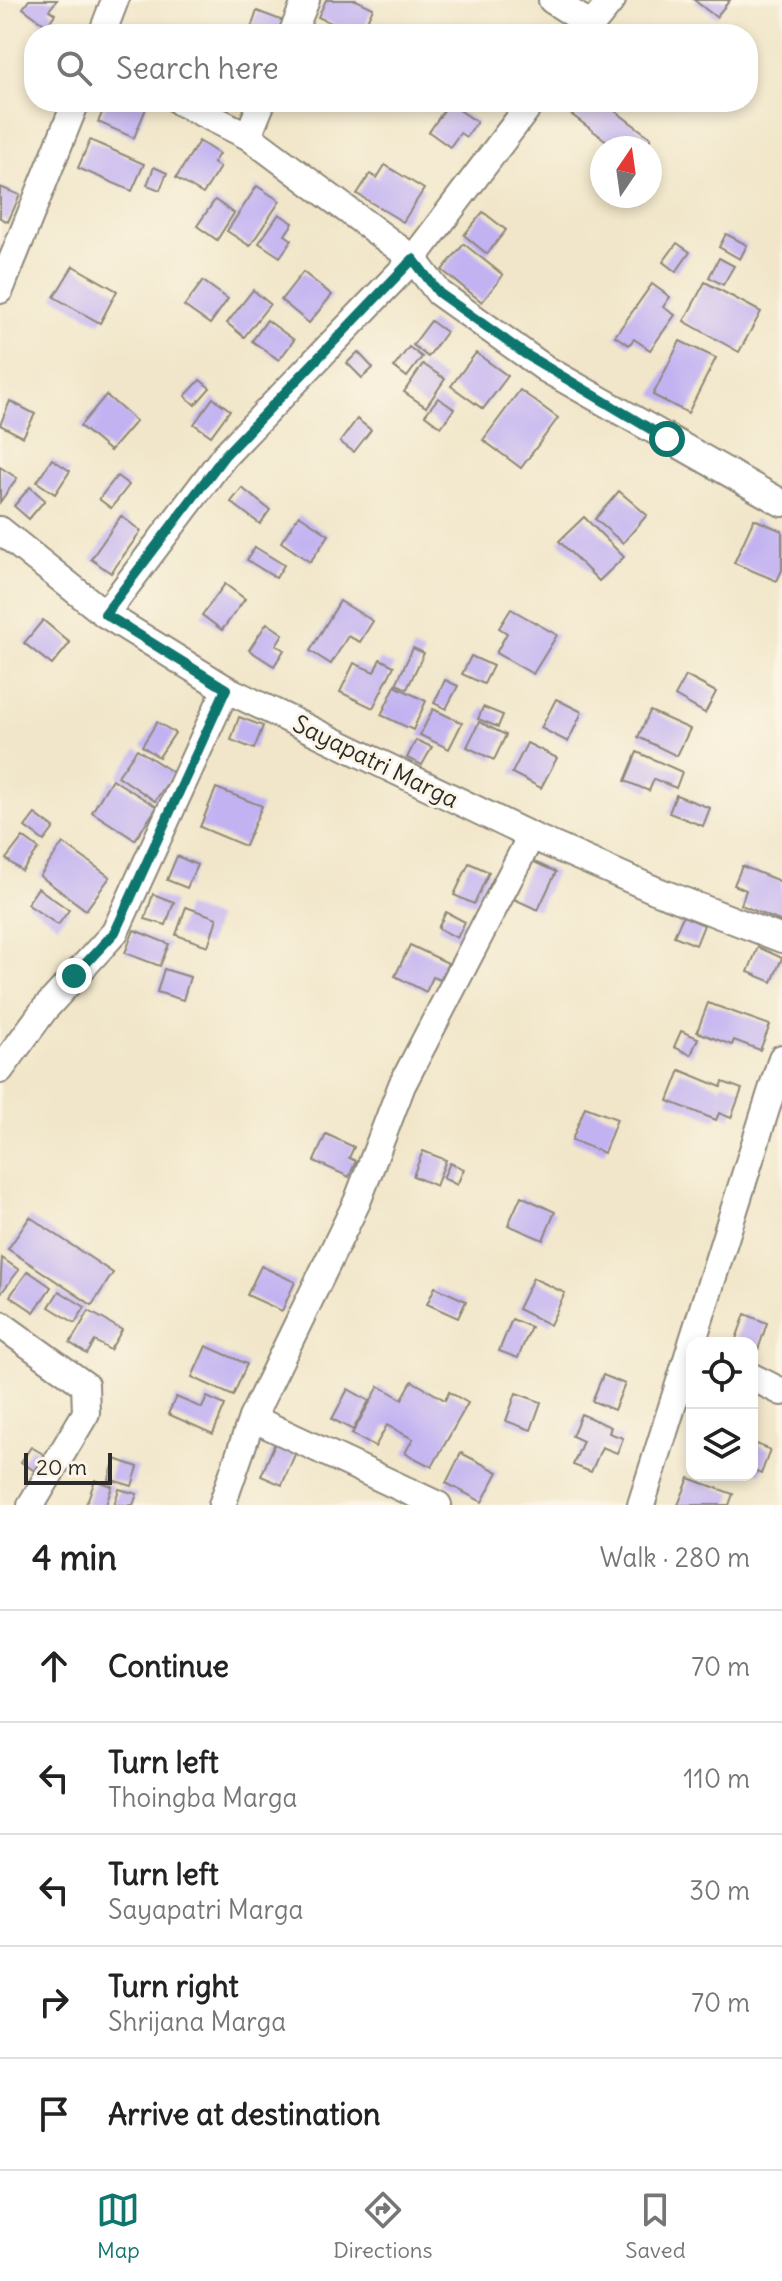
<!DOCTYPE html>
<meta charset="utf-8">
<style>
body{margin:0;font-family:Delius,sans-serif;background:#f6f6f6;color:#222}
.controls{position:absolute;right:24px;bottom:24px;display:grid;overflow:hidden;border-radius:16px;box-shadow:0 4px 12px #0003}
.controls button{width:72px;height:72px;display:grid;place-items:center;padding:0;border:0;border-bottom:2px solid #e0e0e0;background:#fff;color:#222;font:40px sans-serif}
.compass{position:absolute;left:590px;top:136px;width:72px;height:72px;border-radius:50%;background:#fff;box-shadow:0 4px 12px #0003;rotate:13deg}
.scale{position:absolute;left:24px;bottom:20px;width:88px;box-sizing:border-box;padding-left:8px;border:4px solid #2b2b2b;border-top:0;font-size:22px;line-height:28px;white-space:nowrap;color:#2b2b2b;-webkit-text-stroke:6px #fcf5e5;paint-order:stroke}
.stop{position:absolute;width:24px;height:24px;margin:-18px;border:6px solid #0f766e;border-radius:50%;background:#fff}
.stop.end{background:#0f766e;border-color:#fff;box-shadow:0 2px 8px #0008}
.list{margin:0;padding:0;list-style:none}
h2{display:flex;justify-content:space-between;align-items:center;height:104px;margin:0;padding:0 32px;font-size:34px}
h2 small{font-size:26px;font-weight:400;color:#767676}
.list li{display:grid;grid-template-columns:52px 1fr auto;gap:24px;align-items:center;box-sizing:border-box;height:112px;padding:0 32px;border-top:2px solid #e0e0e0}
.list b{display:block;font-size:30px;white-space:nowrap}
.list p{margin:0;font-size:26px;white-space:nowrap;color:#767676}
.list em{font-size:26px;font-style:normal;color:#767676}
.icon{flex:none;width:44px;height:44px;fill:none;stroke:currentColor;stroke-width:2;stroke-linecap:round;stroke-linejoin:round}
.map{position:relative;flex:none;width:782px;height:1505px;overflow:hidden}
.search{position:absolute;background:#fff;box-shadow:0 4px 12px #0003;left:24px;right:24px;top:24px;height:88px;display:flex;align-items:center;gap:20px;box-sizing:border-box;padding:0 28px;border-radius:32px;color:#767676;font-size:30px}
.sheet{height:664px;background:#fff}
nav{display:flex;justify-content:space-around;align-items:center;box-sizing:border-box;height:112px;border-top:2px solid #e0e0e0;background:#fff;font-size:22px;color:#767676}
nav a{display:grid;justify-items:center;gap:4px}
nav .on{color:#0f766e}
.map>svg:first-child{display:block}
.building{fill:#c2b2f2}
.lines{fill:none;stroke-linecap:round;stroke-linejoin:round}
.street-casing{stroke:#8e887a;stroke-width:30}
.street{stroke:#fff;stroke-width:26}
.route{stroke:#0f766e;stroke-width:10}
.labels{text-anchor:middle;dominant-baseline:central;stroke-width:6;stroke-linejoin:round;paint-order:stroke}
.street-label{font-size:24px;fill:#2b2b2b;stroke:#fcf5e5}
</style>
<div class="map">
<svg width="782" height="1505" viewBox="0 0 782 1505">
<rect width="100%" height="100%" fill="#fcf5e5"/>
<filter id="ink" filterUnits="userSpaceOnUse"><feTurbulence type="fractalNoise" baseFrequency=".0125" numOctaves="2"/><feDisplacementMap in="SourceGraphic" scale="16" xChannelSelector="R" yChannelSelector="G"/><feConvolveMatrix kernelMatrix="1 2 1 2 8 2 1 2 1" color-interpolation-filters="sRGB"/></filter>
<filter id="wash" filterUnits="userSpaceOnUse"><feTurbulence type="fractalNoise" baseFrequency=".006" numOctaves="4" result="noise"/><feDisplacementMap in="SourceGraphic" scale="32" xChannelSelector="R" yChannelSelector="G"/><feGaussianBlur stdDeviation="1.8" result="paint"/><feColorMatrix in="noise" values="0 0 0 0 0 0 0 0 0 0 0 0 0 0 0 0 0 1.4 0 .05"/><feComposite in="paint" operator="in"/></filter>
<g filter="url(#wash)">
<rect width="100%" height="100%" fill="#f1e6c9"/>
<g id="blocks">
<!-- building -->
<g class="building">
<path d="M 29,0 L 57,0 L 49,10 L 55,14 L 47,26 L 23,8 Z"/>
<path d="M 326,0 L 356,0 L 373,8 L 361,34 L 355,34 L 318,17 Z"/>
<path d="M 694,0 L 730,0 L 716,17 Z"/>
<path d="M 257,11 L 286,22 L 281,34 L 249,34 Z"/>
<path d="M 107,102 L 138,102 L 147,106 L 134,138 L 98,122 Z"/>
<path d="M 562,102 L 603,102 L 651,138 L 644,148 L 616,148 L 560,106 Z"/>
<path d="M 449,103 L 477,122 L 466,137 L 460,133 L 450,147 L 429,132 Z"/>
<path d="M 90,140 L 144,164 L 132,191 L 78,168 Z"/>
<path d="M 199,141 L 219,154 L 213,163 L 220,167 L 203,194 L 176,178 Z"/>
<path d="M 385,165 L 424,189 L 403,222 L 357,194 L 370,174 L 377,178 Z"/>
<path d="M 154,167 L 167,173 L 160,190 L 147,185 Z"/>
<path d="M 257,186 L 280,201 L 250,246 L 227,231 Z"/>
<path d="M 0,187 L 20,195 L 8,222 L 0,218 Z"/>
<path d="M 215,200 L 234,213 L 217,240 L 197,226 Z"/>
<path d="M 483,212 L 506,230 L 487,254 L 464,235 Z"/>
<path d="M 279,214 L 293,223 L 285,235 L 292,240 L 280,257 L 259,243 Z"/>
<path d="M 726,234 L 747,245 L 740,259 L 719,247 Z"/>
<path d="M 677,243 L 690,252 L 676,272 L 663,262 Z"/>
<path d="M 464,244 L 503,275 L 482,302 L 442,270 Z"/>
<path d="M 719,258 L 734,266 L 723,285 L 709,277 Z"/>
<path d="M 73,266 L 117,291 L 100,323 L 54,297 Z"/>
<path d="M 303,272 L 332,295 L 309,323 L 281,300 Z"/>
<path d="M 203,281 L 228,299 L 210,324 L 184,306 Z"/>
<path d="M 705,282 L 761,312 L 739,352 L 684,321 Z"/>
<path d="M 652,284 L 670,297 L 663,307 L 675,315 L 650,350 L 634,339 L 629,345 L 615,336 Z"/>
<path d="M 253,290 L 270,304 L 244,337 L 227,323 Z"/>
<path d="M 267,320 L 294,340 L 279,360 L 252,341 Z"/>
<path d="M 431,321 L 446,332 L 428,357 L 413,345 Z"/>
<path d="M 680,341 L 716,358 L 688,413 L 653,395 Z"/>
<path d="M 409,347 L 422,357 L 407,377 L 394,367 Z"/>
<path d="M 358,352 L 373,368 L 362,378 L 347,363 Z"/>
<path d="M 476,353 L 508,376 L 483,409 L 451,386 Z"/>
<path d="M 423,364 L 445,379 L 426,407 L 404,392 Z"/>
<path d="M 200,380 L 210,388 L 195,405 L 185,396 Z"/>
<path d="M 520,390 L 558,418 L 521,468 L 483,440 Z"/>
<path d="M 106,395 L 136,421 L 110,451 L 80,426 Z"/>
<path d="M 213,398 L 230,410 L 211,436 L 194,424 Z"/>
<path d="M 438,398 L 454,409 L 441,427 L 425,415 Z"/>
<path d="M 10,401 L 35,414 L 23,437 L 0,425 Z"/>
<path d="M 357,419 L 371,430 L 354,452 L 340,442 Z"/>
<path d="M 52,459 L 70,471 L 55,494 L 37,482 Z"/>
<path d="M 0,467 L 17,478 L 0,502 Z"/>
<path d="M 117,476 L 129,485 L 111,508 L 99,499 Z"/>
<path d="M 30,487 L 45,500 L 29,519 L 14,506 Z"/>
<path d="M 242,488 L 270,510 L 260,524 L 231,502 Z"/>
<path d="M 619,491 L 647,515 L 623,543 L 595,519 Z"/>
<path d="M 299,515 L 329,535 L 310,562 L 281,542 Z"/>
<path d="M 121,516 L 141,531 L 111,573 L 91,559 Z"/>
<path d="M 584,517 L 624,557 L 599,581 L 559,541 Z"/>
<path d="M 754,519 L 782,531 L 782,570 L 777,581 L 734,563 Z"/>
<path d="M 255,547 L 284,565 L 276,578 L 247,560 Z"/>
<path d="M 225,584 L 245,599 L 222,630 L 202,615 Z"/>
<path d="M 340,601 L 373,621 L 360,642 L 348,636 L 331,664 L 310,651 Z"/>
<path d="M 511,609 L 557,635 L 533,674 L 496,653 L 507,633 L 499,628 Z"/>
<path d="M 43,620 L 70,643 L 52,665 L 24,643 Z"/>
<path d="M 267,623 L 283,634 L 276,645 L 284,650 L 274,666 L 249,650 Z"/>
<path d="M 413,648 L 424,653 L 407,689 L 396,684 Z"/>
<path d="M 471,656 L 493,666 L 484,684 L 462,674 Z"/>
<path d="M 380,659 L 394,666 L 373,708 L 340,692 L 354,663 L 374,672 Z"/>
<path d="M 686,676 L 716,692 L 705,713 L 675,696 Z"/>
<path d="M 445,680 L 458,686 L 446,709 L 434,703 Z"/>
<path d="M 395,686 L 426,701 L 413,730 L 381,715 Z"/>
<path d="M 556,699 L 582,712 L 568,742 L 541,728 Z"/>
<path d="M 483,707 L 503,715 L 498,727 L 478,719 Z"/>
<path d="M 433,709 L 462,723 L 449,749 L 420,735 Z"/>
<path d="M 650,711 L 690,729 L 677,756 L 638,737 Z"/>
<path d="M 239,717 L 263,726 L 254,749 L 231,740 Z"/>
<path d="M 157,722 L 175,733 L 159,757 L 142,746 Z"/>
<path d="M 479,722 L 506,735 L 494,760 L 467,747 Z"/>
<path d="M 416,740 L 432,747 L 422,765 L 407,758 Z"/>
<path d="M 527,743 L 557,758 L 541,788 L 512,773 Z"/>
<path d="M 137,749 L 174,773 L 155,801 L 118,776 Z"/>
<path d="M 637,752 L 682,772 L 676,788 L 654,779 L 649,791 L 625,781 Z"/>
<path d="M 112,779 L 157,807 L 135,840 L 92,812 Z"/>
<path d="M 216,788 L 262,806 L 245,846 L 200,827 Z"/>
<path d="M 676,795 L 710,808 L 703,826 L 669,813 Z"/>
<path d="M 35,814 L 54,828 L 44,841 L 25,827 Z"/>
<path d="M 23,837 L 39,849 L 22,871 L 6,859 Z"/>
<path d="M 63,843 L 110,877 L 86,910 L 40,876 Z"/>
<path d="M 177,856 L 197,865 L 187,888 L 167,880 Z"/>
<path d="M 532,861 L 556,872 L 538,910 L 514,899 Z"/>
<path d="M 469,863 L 489,872 L 474,904 L 454,895 Z"/>
<path d="M 742,866 L 782,882 L 782,922 L 741,905 L 746,890 L 734,885 Z"/>
<path d="M 38,888 L 69,910 L 58,925 L 27,904 Z"/>
<path d="M 153,894 L 174,902 L 166,925 L 145,919 Z"/>
<path d="M 186,907 L 217,918 L 208,946 L 176,935 Z"/>
<path d="M 446,912 L 465,922 L 457,938 L 438,928 Z"/>
<path d="M 683,916 L 704,925 L 696,945 L 674,936 Z"/>
<path d="M 134,930 L 169,944 L 160,966 L 125,953 Z"/>
<path d="M 410,945 L 448,963 L 440,980 L 433,977 L 426,992 L 395,976 Z"/>
<path d="M 758,947 L 782,958 L 772,982 L 748,972 Z"/>
<path d="M 164,969 L 190,977 L 183,1000 L 157,992 Z"/>
<path d="M 708,1003 L 770,1025 L 760,1050 L 734,1040 L 732,1045 L 697,1032 Z"/>
<path d="M 681,1031 L 698,1038 L 691,1055 L 674,1047 Z"/>
<path d="M 680,1070 L 721,1087 L 723,1082 L 742,1089 L 731,1118 L 719,1113 L 716,1120 L 668,1101 Z"/>
<path d="M 585,1107 L 617,1119 L 604,1153 L 572,1140 Z"/>
<path d="M 326,1134 L 354,1147 L 349,1158 L 356,1161 L 349,1177 L 314,1161 Z"/>
<path d="M 423,1151 L 446,1160 L 436,1186 L 413,1176 Z"/>
<path d="M 450,1163 L 464,1169 L 457,1185 L 443,1178 Z"/>
<path d="M 521,1196 L 555,1212 L 543,1240 L 508,1225 Z"/>
<path d="M 30,1217 L 113,1273 L 92,1305 L 8,1249 Z"/>
<path d="M 2,1258 L 19,1270 L 2,1292 L 0,1291 Z"/>
<path d="M 261,1266 L 295,1282 L 282,1311 L 247,1295 Z"/>
<path d="M 28,1271 L 51,1287 L 34,1312 L 10,1296 Z"/>
<path d="M 533,1278 L 565,1293 L 550,1325 L 518,1309 Z"/>
<path d="M 435,1287 L 466,1301 L 458,1318 L 427,1304 Z"/>
<path d="M 59,1291 L 85,1307 L 75,1323 L 49,1307 Z"/>
<path d="M 89,1311 L 122,1330 L 110,1350 L 95,1341 L 87,1354 L 70,1343 Z"/>
<path d="M 745,1314 L 767,1323 L 758,1350 L 752,1348 L 752,1343 L 735,1342 Z"/>
<path d="M 512,1319 L 531,1327 L 518,1358 L 499,1351 Z"/>
<path d="M 206,1346 L 247,1364 L 233,1396 L 192,1377 Z"/>
<path d="M 603,1375 L 625,1384 L 614,1410 L 592,1401 Z"/>
<path d="M 412,1381 L 445,1400 L 449,1392 L 468,1403 L 432,1467 L 405,1453 L 413,1439 L 387,1425 L 375,1447 L 352,1434 L 379,1386 L 402,1399 Z"/>
<path d="M 348,1389 L 369,1401 L 353,1430 L 332,1419 Z"/>
<path d="M 516,1393 L 541,1402 L 531,1430 L 506,1421 Z"/>
<path d="M 176,1397 L 202,1408 L 207,1397 L 225,1405 L 213,1434 L 168,1414 Z"/>
<path d="M 581,1414 L 611,1427 L 609,1433 L 623,1438 L 617,1453 L 602,1447 L 591,1472 L 573,1465 L 583,1441 L 572,1436 Z"/>
<path d="M 752,1442 L 770,1450 L 761,1474 L 752,1470 Z"/>
<path d="M 275,1443 L 296,1452 L 282,1485 L 261,1476 Z"/>
<path d="M 31,1447 L 45,1455 L 35,1471 L 21,1462 Z"/>
<path d="M 461,1453 L 498,1472 L 482,1502 L 446,1483 Z"/>
<path d="M 115,1459 L 138,1467 L 132,1486 L 109,1479 Z"/>
<path d="M 689,1478 L 733,1494 L 729,1505 L 678,1505 Z"/>
<path d="M 95,1480 L 112,1486 L 106,1505 L 86,1505 Z"/>
<path d="M 119,1489 L 137,1494 L 133,1505 L 114,1505 Z"/>
</g>
</g>
</g>
<g filter="url(#ink)">
<use href="#blocks" fill-opacity="0" stroke="#8e887a" stroke-width="2"/>
<g class="lines">
<!-- street casing -->
<g class="street-casing">
<g id="street">
<path d="M 552,0 L 591,25"/>
<path d="M 102,34 L 115,0"/>
<path d="M 292,34 L 306,0"/>
<path d="M 584,34 L 612,0"/>
<path d="M 180,102 L 248,136 L 413,259 L 439,293 L 546,369 L 782,503"/>
<path d="M 248,136 L 262,102"/>
<path d="M 0,290 L 76,102"/>
<path d="M 0,530 L 105,614 L 226,689 L 531,836 L 655,890 L 782,939"/>
<path d="M 105,614 L 225,455 L 413,259 L 532,102"/>
<path d="M 0,1070 L 44,1010 L 115,932 L 226,689"/>
<path d="M 0,1324 L 85,1385 L 86,1413 L 31,1505"/>
<path d="M 752,1377 L 782,1392"/>
<path d="M 252,1418 L 438,1505"/>
<path d="M 222,1505 L 252,1418 L 357,1202 L 402,1085 L 531,836"/>
<path d="M 641,1505 L 782,1058"/>
</g>
</g>
<!-- street -->
<use href="#street" class="street"/>
</g>
</g>
<g class="lines" filter="url(#ink)">
<!-- route -->
<path class="route" d="M 74,976 L 115,932 L 226,689 L 105,614 L 225,455 L 413,259 L 439,293 L 525,354 L 667,439"/>
</g>
<g class="labels">
<!-- street labels -->
<g class="street-label">
<text transform="translate(376 761) rotate(26)">Sayapatri Marga</text>
</g>
</g>
</svg>
<div class="controls">
<button><svg class="icon" aria-label="locate" viewBox="0 0 24 24"><circle cx="12" cy="12" r="6"/><path d="M12 2v4M12 18v4M2 12h4M18 12h4"/></svg></button>
<button><svg class="icon" aria-label="layers" viewBox="0 0 24 24"><path d="M12 4l9 5-9 5-9-5zM3 14l9 5 9-5"/></svg></button>
</div>
<svg class="compass" viewBox="-18 -18 36 36"><path d="M0-13l5 13h-10z" fill="#e53935"/><path d="M0 13l5-13h-10z" fill="#767676"/></svg>
<div class="scale">20 m</div>
<div class="stop" style="left:667px;top:439px"></div>
<div class="stop end" style="left:74px;top:976px"></div>
<div class="search"><svg class="icon" aria-label="search" viewBox="0 0 24 24"><circle cx="10" cy="10" r="6"/><path d="M15 15l6 6"/></svg>Search here</div>
</div>
<section class="sheet">
<h2>4 min<small>Walk · 280 m</small></h2>
<ul class="list">
<li><svg class="icon" aria-label="ahead" viewBox="0 0 24 24"><path d="M12 20V5M6 11l6-6 6 6"/></svg><div><b>Continue</b></div><em>70 m</em></li>
<li><svg class="icon" aria-label="left" viewBox="0 0 24 24"><path d="M17 20v-9H6M10 6l-5 5 5 5"/></svg><div><b>Turn left</b><p>Thoingba Marga</p></div><em>110 m</em></li>
<li><svg class="icon" aria-label="left" viewBox="0 0 24 24"><path d="M17 20v-9H6M10 6l-5 5 5 5"/></svg><div><b>Turn left</b><p>Sayapatri Marga</p></div><em>30 m</em></li>
<li><svg class="icon" aria-label="right" viewBox="0 0 24 24"><path d="M7 20v-9h11M14 6l5 5-5 5"/></svg><div><b>Turn right</b><p>Shrijana Marga</p></div><em>70 m</em></li>
<li><svg class="icon" aria-label="arrive" viewBox="0 0 24 24"><path d="M6 21V4h12l-3 4 3 4H6"/></svg><div><b>Arrive at destination</b></div></li>
</ul>
</section>
<nav>
<a class="on"><svg class="icon" aria-label="map" viewBox="0 0 24 24"><path d="M3 6l6-2 6 2 6-2v14l-6 2-6-2-6 2zM9 4v14M15 6v14"/></svg>Map</a>
<a><svg class="icon" aria-label="directions" viewBox="0 0 24 24"><path d="M12 3l9 9-9 9-9-9zM9 14v-3h6M13 9l2 2-2 2"/></svg>Directions</a>
<a><svg class="icon" aria-label="saved" viewBox="0 0 24 24"><path d="M7 4h10v16l-5-4-5 4z"/></svg>Saved</a>
</nav>
